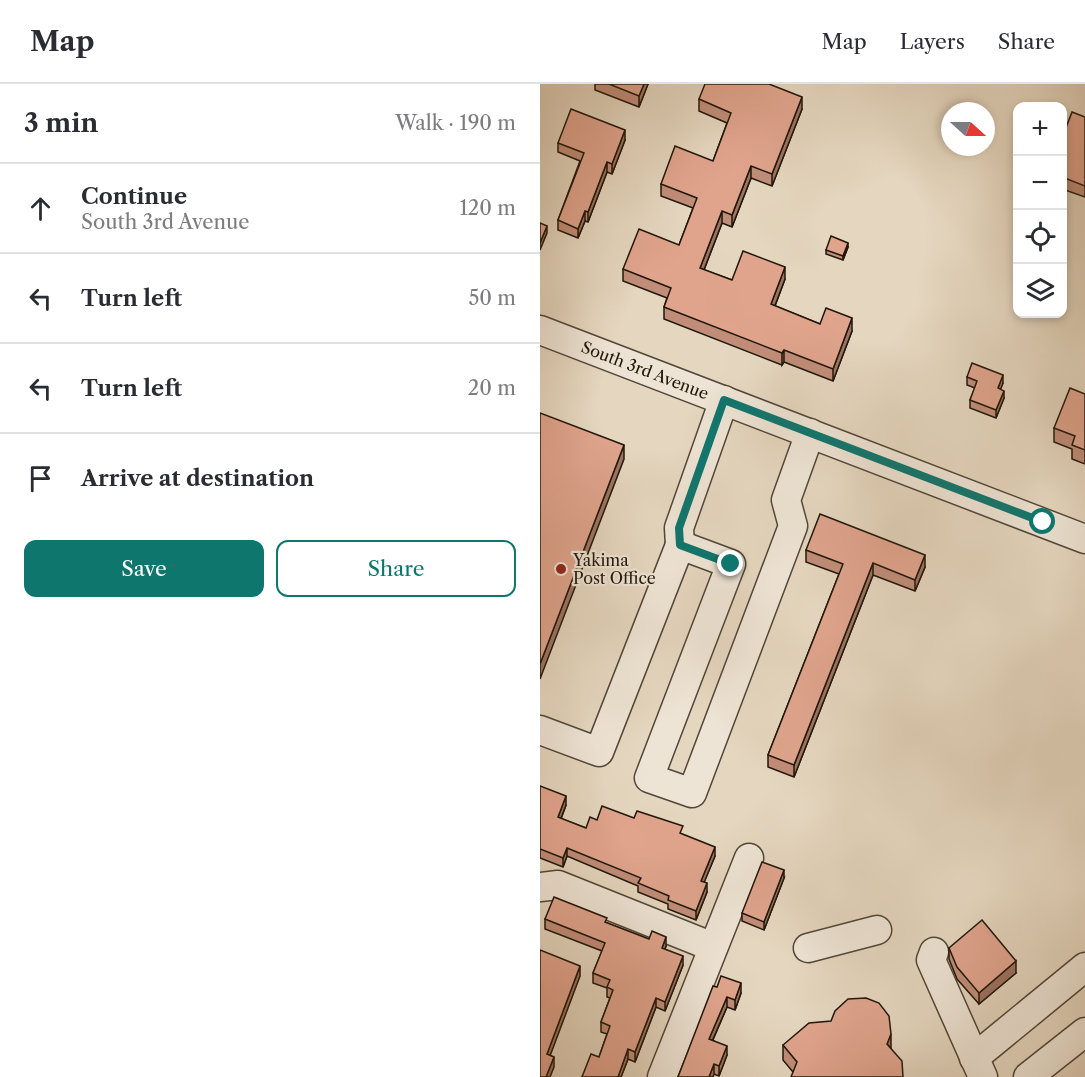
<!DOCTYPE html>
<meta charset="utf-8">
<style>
body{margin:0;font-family:"Libre Caslon Text",serif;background:#f7f7f7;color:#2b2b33}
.controls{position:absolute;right:18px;top:18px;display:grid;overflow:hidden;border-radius:12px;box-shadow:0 3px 9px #0003}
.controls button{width:54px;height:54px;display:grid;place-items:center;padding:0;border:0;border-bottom:2px solid #e1e1e2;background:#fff;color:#2b2b33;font:30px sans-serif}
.compass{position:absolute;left:401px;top:18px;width:54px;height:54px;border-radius:50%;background:#fff;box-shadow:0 3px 9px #0003;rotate:111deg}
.stop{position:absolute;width:18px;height:18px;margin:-14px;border:4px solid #0f766e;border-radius:50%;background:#fff}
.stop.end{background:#0f766e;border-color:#fff;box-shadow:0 2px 6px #0008}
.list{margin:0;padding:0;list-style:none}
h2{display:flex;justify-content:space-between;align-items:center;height:78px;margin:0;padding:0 24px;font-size:26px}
h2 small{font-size:20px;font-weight:400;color:#7c7c81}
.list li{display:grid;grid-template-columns:39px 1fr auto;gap:18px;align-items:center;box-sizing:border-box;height:90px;padding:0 24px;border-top:2px solid #e1e1e2}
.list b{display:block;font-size:22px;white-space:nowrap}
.list p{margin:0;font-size:20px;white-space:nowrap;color:#7c7c81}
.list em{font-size:20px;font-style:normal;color:#7c7c81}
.actions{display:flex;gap:12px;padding:18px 24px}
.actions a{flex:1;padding:14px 0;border:2px solid #0f766e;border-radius:12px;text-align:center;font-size:21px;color:#0f766e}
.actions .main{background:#0f766e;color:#fff}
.icon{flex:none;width:33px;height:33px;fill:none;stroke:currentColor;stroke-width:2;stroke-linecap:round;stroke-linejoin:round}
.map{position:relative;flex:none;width:545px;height:993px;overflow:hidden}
header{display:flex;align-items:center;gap:36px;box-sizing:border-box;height:84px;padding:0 30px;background:#fff;border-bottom:2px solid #e1e1e2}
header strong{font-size:28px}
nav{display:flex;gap:33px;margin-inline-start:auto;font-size:21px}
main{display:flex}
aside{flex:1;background:#fff}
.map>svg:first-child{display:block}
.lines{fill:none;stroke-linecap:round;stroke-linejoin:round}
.minor-casing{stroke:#514738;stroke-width:31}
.minor{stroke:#eee4d5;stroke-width:28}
.wall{fill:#c18d79;stroke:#20170b;stroke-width:1.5}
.shaded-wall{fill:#9d7363;stroke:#20170b;stroke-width:1.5}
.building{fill:#e0a48d;stroke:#20170b;stroke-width:1.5}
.route{stroke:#0f766e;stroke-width:8}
.poi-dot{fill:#8f2418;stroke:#eee4d5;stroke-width:2}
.labels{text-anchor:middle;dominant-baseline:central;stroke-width:4.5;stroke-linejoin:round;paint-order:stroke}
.street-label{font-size:16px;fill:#20170b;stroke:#eee4d5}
.poi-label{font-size:16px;fill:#20170b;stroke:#eee4d5;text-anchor:start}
</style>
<header>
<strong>Map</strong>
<nav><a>Map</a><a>Layers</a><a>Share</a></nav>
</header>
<main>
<aside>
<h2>3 min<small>Walk · 190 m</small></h2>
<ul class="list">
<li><svg class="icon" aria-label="ahead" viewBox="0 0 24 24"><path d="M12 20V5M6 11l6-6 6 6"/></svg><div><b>Continue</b><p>South 3rd Avenue</p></div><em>120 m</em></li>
<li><svg class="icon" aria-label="left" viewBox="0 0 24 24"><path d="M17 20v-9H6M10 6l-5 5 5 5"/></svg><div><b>Turn left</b></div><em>50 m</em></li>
<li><svg class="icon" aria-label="left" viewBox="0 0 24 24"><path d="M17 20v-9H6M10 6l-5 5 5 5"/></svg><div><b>Turn left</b></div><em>20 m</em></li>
<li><svg class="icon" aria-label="arrive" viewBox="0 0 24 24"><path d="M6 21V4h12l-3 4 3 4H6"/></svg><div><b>Arrive at destination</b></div></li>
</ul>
<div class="actions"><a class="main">Save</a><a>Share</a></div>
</aside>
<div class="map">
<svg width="545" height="993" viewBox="0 0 545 993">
<rect width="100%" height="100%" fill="#e5d6bf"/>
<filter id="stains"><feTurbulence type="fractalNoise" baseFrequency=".00333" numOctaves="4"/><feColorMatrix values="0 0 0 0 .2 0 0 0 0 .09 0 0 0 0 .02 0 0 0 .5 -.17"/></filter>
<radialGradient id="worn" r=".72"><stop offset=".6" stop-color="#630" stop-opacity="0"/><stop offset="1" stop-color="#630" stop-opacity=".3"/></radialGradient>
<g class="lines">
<!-- minor casing -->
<g class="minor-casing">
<g id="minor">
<path d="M 0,246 L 545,455"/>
<path d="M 140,461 L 139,444 L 184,316"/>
<path d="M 0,646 L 59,668 L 140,461 L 191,480 L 109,694 L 152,709 L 253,442 L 246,416 L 270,349"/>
<path d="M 0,803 L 18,801 L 173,863"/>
<path d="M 268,864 L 337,846"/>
<path d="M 394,868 L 391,876 L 443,993"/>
<path d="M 434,974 L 545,883"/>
<path d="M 122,993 L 209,774"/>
<path d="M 488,993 L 545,948"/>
</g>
</g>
<!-- minor -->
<use href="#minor" class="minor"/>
</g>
<!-- wall -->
<g class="wall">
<path d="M 55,0 L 108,0 L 99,23 L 55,6 Z"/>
<path d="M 159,15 L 262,25 L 232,102 L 211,94 L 192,143 L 182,139 L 164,186 L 192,196 L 245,195 L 235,222 L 280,240 L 312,247 L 293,297 L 244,278 L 242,281 L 124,235 L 124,223 L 127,214 L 83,197 L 83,185 L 139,161 L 153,124 L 121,112 L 121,100 L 173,77 L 187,39 L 159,27 Z"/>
<path d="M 545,33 L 545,113 L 522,105 L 522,54 Z"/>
<path d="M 85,56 L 72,90 L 67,88 L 48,138 L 45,137 L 38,154 L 18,146 L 18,136 L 40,77 L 18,68 L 18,59 Z"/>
<path d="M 308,163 L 303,176 L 286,170 L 286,166 Z"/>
<path d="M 427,293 L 463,299 L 460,305 L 464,314 L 456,334 L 430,324 L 430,316 L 435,304 L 427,301 Z"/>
<path d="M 545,310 L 545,380 L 532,375 L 532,365 L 514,358 L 514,344 Z"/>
<path d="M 266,466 L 385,483 L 375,507 L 333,491 L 254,693 L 228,683 L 228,671 L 299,490 L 266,478 Z"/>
<path d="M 0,702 L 26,721 L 21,735 L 46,744 L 57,736 L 94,734 L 143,751 L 175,772 L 164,798 L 167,808 L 156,836 L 128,825 L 128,820 L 98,808 L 98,802 L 27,772 L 23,783 L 0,774 Z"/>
<path d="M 244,794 L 224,846 L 202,837 L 202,829 Z"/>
<path d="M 5,835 L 67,839 L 126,862 L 125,865 L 143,881 L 125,927 L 116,923 L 95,978 L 88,975 L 81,993 L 42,993 L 59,973 L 67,950 L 61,948 L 61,938 L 70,914 L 67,913 L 67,904 L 53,899 L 53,889 L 62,867 L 5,845 Z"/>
<path d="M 409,864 L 476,889 L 439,920 L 417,895 L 409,875 Z"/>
<path d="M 177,903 L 201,909 L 195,926 L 187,923 L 173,956 L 187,971 L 179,992 L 174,990 L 138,993 Z"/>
<path d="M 349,932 L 253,988 L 243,976 L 243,961 Z"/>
</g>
<!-- shaded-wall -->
<g class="shaded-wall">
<path d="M 104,0 L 108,0 L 99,23 L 99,12 Z"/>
<path d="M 262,13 L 262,25 L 232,102 L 232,90 Z"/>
<path d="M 85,46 L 85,56 L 72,90 L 72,80 Z"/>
<path d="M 67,78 L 67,88 L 48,138 L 48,128 Z"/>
<path d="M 211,82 L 211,94 L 192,143 L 192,131 Z"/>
<path d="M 45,127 L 45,137 L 38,154 L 38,145 Z"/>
<path d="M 182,127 L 182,139 L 160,196 L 160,184 Z"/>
<path d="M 7,142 L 7,149 L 0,166 L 0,159 Z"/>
<path d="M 308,159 L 308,163 L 303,176 L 303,172 Z"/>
<path d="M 245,183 L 245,195 L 231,232 L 231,220 Z"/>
<path d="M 312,234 L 312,247 L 293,297 L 293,285 Z"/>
<path d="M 244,266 L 244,278 L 242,281 L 242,269 Z"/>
<path d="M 463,291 L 463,299 L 458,312 L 458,304 Z"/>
<path d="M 464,307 L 464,314 L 456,334 L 456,326 Z"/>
<path d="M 84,361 L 84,375 L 0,595 L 0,580 Z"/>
<path d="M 385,471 L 385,483 L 375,507 L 375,496 Z"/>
<path d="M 333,479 L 333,491 L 254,693 L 254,681 Z"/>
<path d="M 26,712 L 26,721 L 18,742 L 18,733 Z"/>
<path d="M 175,763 L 175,772 L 161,806 L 161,797 Z"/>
<path d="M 27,764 L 27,772 L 23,783 L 23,774 Z"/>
<path d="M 244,786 L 244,794 L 224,846 L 224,838 Z"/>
<path d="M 167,799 L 167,808 L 156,836 L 156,827 Z"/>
<path d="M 126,853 L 126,862 L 122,873 L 122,864 Z"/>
<path d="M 143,872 L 143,881 L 125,927 L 125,918 Z"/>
<path d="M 476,877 L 476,889 L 439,920 L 439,909 Z"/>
<path d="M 40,882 L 40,892 L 7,980 L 7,970 Z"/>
<path d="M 201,899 L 201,909 L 195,926 L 195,916 Z"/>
<path d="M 187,913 L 187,923 L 169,964 L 169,955 Z"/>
<path d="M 116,914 L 116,923 L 95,978 L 95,968 Z"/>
<path d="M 351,950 L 351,964 L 347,960 Z"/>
<path d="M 187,962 L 187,971 L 179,992 L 179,982 Z"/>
<path d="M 88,965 L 88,975 L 81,993 L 78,993 Z"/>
<path d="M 14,973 L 14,983 L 10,993 L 6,993 Z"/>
<path d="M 174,980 L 174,990 L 173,993 L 169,993 Z"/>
</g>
<!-- building -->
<g class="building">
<path d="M 69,0 L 104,0 L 99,12 Z"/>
<path d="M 165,0 L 229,0 L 262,13 L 232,90 L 211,82 L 192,131 L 182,127 L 160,184 L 192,196 L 203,167 L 245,183 L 231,220 L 280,240 L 286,224 L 312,234 L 293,285 L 244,266 L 242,269 L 124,223 L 131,204 L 83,185 L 99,145 L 139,161 L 157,114 L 121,100 L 135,62 L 173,77 L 191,29 L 159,15 Z"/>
<path d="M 31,25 L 85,46 L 72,80 L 67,78 L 48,128 L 45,127 L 38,145 L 18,136 L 44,69 L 18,59 Z"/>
<path d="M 532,28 L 545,33 L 545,102 L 522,93 L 522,54 Z"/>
<path d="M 0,139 L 7,142 L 0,159 Z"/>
<path d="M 291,152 L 308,159 L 303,172 L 286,166 Z"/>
<path d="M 432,279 L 463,291 L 458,304 L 464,307 L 456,326 L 430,316 L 437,297 L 427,293 Z"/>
<path d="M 530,304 L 545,310 L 545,366 L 532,361 L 535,352 L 514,344 Z"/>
<path d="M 0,329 L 84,361 L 0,580 Z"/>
<path d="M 280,430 L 385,471 L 375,496 L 333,479 L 254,681 L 228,671 L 303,480 L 266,466 Z"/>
<path d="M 0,702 L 26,712 L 18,733 L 46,744 L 50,733 L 57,736 L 62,722 L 94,734 L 97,727 L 143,742 L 140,749 L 175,763 L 161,797 L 167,799 L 156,827 L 128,816 L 129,812 L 98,799 L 101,794 L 27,764 L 23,774 L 0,765 Z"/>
<path d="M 222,778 L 244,786 L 224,838 L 202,829 Z"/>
<path d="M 14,813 L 67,834 L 65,838 L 109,855 L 112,847 L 126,853 L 122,864 L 143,872 L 125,918 L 116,914 L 95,968 L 88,965 L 78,993 L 42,993 L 51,970 L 59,973 L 70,942 L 61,938 L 73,906 L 67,903 L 70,896 L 53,889 L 65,859 L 5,835 Z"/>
<path d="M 442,836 L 476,877 L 439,909 L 417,883 L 409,864 Z"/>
<path d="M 0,866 L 40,882 L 7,970 L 14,973 L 6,993 L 0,993 Z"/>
<path d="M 181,892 L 201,899 L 195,916 L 187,913 L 169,955 L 187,962 L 179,982 L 174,980 L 169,993 L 138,993 L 173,902 L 177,903 Z"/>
<path d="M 326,914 L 339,919 L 349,932 L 351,950 L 347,960 L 362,977 L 363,993 L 251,993 L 257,978 L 243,961 L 269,939 L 291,937 L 295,927 L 308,915 Z"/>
</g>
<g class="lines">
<!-- route -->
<path class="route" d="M 191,480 L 140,461 L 139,444 L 184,316 L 503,438"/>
</g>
<!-- markers -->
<circle class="poi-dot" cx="21" cy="485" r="6"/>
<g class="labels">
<!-- street labels -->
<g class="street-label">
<text transform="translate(105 286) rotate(21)">South 3rd Avenue</text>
</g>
<!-- poi labels -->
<g class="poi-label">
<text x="33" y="476">Yakima<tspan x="33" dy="18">Post Office</tspan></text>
</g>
</g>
<rect width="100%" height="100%" filter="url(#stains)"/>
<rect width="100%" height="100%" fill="url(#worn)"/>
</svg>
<div class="controls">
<button>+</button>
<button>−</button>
<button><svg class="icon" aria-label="locate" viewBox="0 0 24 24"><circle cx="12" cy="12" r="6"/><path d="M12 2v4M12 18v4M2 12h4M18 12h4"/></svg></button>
<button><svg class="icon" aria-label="layers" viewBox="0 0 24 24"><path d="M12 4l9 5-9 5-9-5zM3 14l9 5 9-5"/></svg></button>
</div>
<svg class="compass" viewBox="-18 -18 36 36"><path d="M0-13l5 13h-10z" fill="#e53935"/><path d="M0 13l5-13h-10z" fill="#7c7c81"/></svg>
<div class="stop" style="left:503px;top:438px"></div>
<div class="stop end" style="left:191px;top:480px"></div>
</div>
</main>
